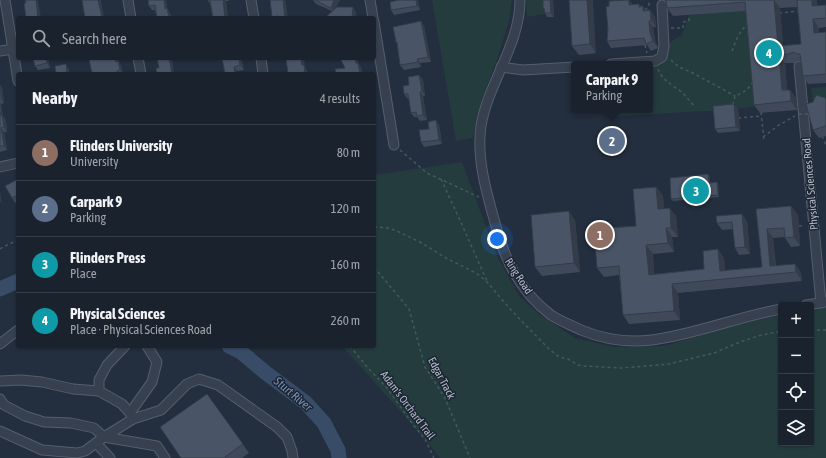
<!DOCTYPE html>
<meta charset="utf-8">
<style>
body{margin:0;font-family:"Asap Condensed",sans-serif;background:#272f3a;color:#f1f3f6}
.controls{position:absolute;right:12px;bottom:12px;display:grid;overflow:hidden;border-radius:4px;box-shadow:0 1px 3px #0004}
.controls button{width:36px;height:36px;display:grid;place-items:center;padding:0;border:0;border-bottom:1px solid #383f4a;background:#1a222e;color:#f1f3f6;font:20px sans-serif}
.you{position:absolute;left:497px;top:239px;width:14px;height:14px;margin:-10px;border:3px solid #fff;border-radius:50%;background:#1a73e8;box-shadow:0 0 0 6px #1a73e833}
.badge{display:grid;place-items:center;width:26px;height:26px;border-radius:50%;background:#86b3fb;color:#fff;font-size:13px;font-weight:700}
.pin{position:absolute;translate:-50% -50%;border:2px solid #fff;box-shadow:0 1px 4px #0006}
.popup{position:absolute;left:571px;top:61px;width:82px;height:52px;box-sizing:border-box;display:grid;place-content:center;border-radius:4px;background:#1a222e;filter:drop-shadow(0 1px 3px #0005);font-size:13px;white-space:nowrap;color:#9fa4aa}
.popup b{font-size:15px;color:#f1f3f6}
.popup::after{content:'';position:absolute;left:50%;top:100%;margin-left:-8px;border:8px solid transparent;border-top-color:#1a222e}
.list{margin:0;padding:0;list-style:none}
h2{display:flex;justify-content:space-between;align-items:center;height:52px;margin:0;padding:0 16px;font-size:17px}
h2 small{font-size:13px;font-weight:400;color:#9fa4aa}
.list li{display:grid;grid-template-columns:26px 1fr auto;gap:12px;align-items:center;box-sizing:border-box;height:56px;padding:0 16px;border-top:1px solid #383f4a}
.list b{display:block;font-size:15px;white-space:nowrap}
.list p{margin:0;font-size:13px;white-space:nowrap;color:#9fa4aa}
.list em{font-size:13px;font-style:normal;color:#9fa4aa}
.icon{flex:none;width:22px;height:22px;fill:none;stroke:currentColor;stroke-width:2;stroke-linecap:round;stroke-linejoin:round}
.map{position:relative;flex:none;width:826px;height:458px;overflow:hidden}
.search{position:absolute;background:#1a222e;box-shadow:0 1px 3px #0004;left:16px;top:16px;width:360px;height:44px;display:flex;align-items:center;gap:10px;box-sizing:border-box;padding:0 14px;border-radius:4px;color:#9fa4aa;font-size:15px}
.panel{position:absolute;background:#1a222e;box-shadow:0 1px 3px #0004;left:16px;top:72px;width:360px;height:276px;border-radius:4px}
.map>svg:first-child{display:block}
.green{fill:#253c3f}
.lines{fill:none;stroke-linecap:round;stroke-linejoin:round}
.river{stroke:#384c68;stroke-width:15}
.minor-casing{stroke:#555e6c;stroke-width:11}
.path{stroke:#43595c;stroke-width:1.5;stroke-dasharray:3 3;stroke-linecap:butt}
.minor{stroke:#37404e;stroke-width:9}
.path-bridge{stroke:#43595c;stroke-width:1.5;stroke-dasharray:3 3;stroke-linecap:butt}
.wall{fill:#3f4959;fill-rule:evenodd}
.shaded-wall{fill:#333c48}
.building{fill:#495567;stroke:#333c48}
.labels{text-anchor:middle;dominant-baseline:central;stroke-width:3;stroke-linejoin:round;paint-order:stroke}
.street-label{font-size:11px;fill:#b3bbc9;stroke:#1c2533}
.water-label{font-size:12px;font-style:italic;fill:#7992b2;stroke:#1c2533}
</style>
<div class="map">
<svg width="826" height="458" viewBox="0 0 826 458">
<rect width="100%" height="100%" fill="#232e3e"/>
<!-- green -->
<g class="green">
<path d="M 432,0 L 512,0 L 509,21 L 497,60 L 483,96 L 477,117 L 473,138 L 456,141 Z"/>
<path d="M 526,0 L 544,0 L 545,14 L 527,17 Z"/>
<path d="M 751,10 L 760,106 L 716,111 L 703,111 L 609,117 L 608,110 L 650,110 L 650,64 L 655,61 L 664,46 L 682,35 L 689,15 Z"/>
<path d="M 826,87 L 826,105 L 813,106 L 811,88 Z"/>
<path d="M 462,162 L 497,256 L 519,296 L 540,315 L 575,338 L 614,347 L 664,346 L 740,324 L 781,315 L 781,443 L 811,443 L 811,309 L 826,308 L 826,458 L 440,458 L 425,439 L 342,346 L 374,346 L 374,175 Z"/>
</g>
<g class="lines">
<!-- river -->
<g class="river">
<path d="M 0,289 L 18,281"/>
<path d="M 229,346 L 241,352 L 266,373 L 306,403 L 324,423 L 338,450 L 339,458"/>
</g>
<!-- minor casing -->
<g class="minor-casing">
<g id="minor">
<path d="M 5,0 L 18,81"/>
<path d="M 128,0 L 131,18"/>
<path d="M 251,0 L 254,18"/>
<path d="M 370,0 L 373,18"/>
<path d="M 520,0 C 520,45 488,83 481,126 C 476,161 488,197 497,230 C 506,263 523,294 551,315 C 560,321 571,325 581,330 C 603,339 628,343 652,340 C 696,334 737,317 781,309"/>
<path d="M 374,22 L 394,145"/>
<path d="M 0,51 L 13,49"/>
<path d="M 138,58 L 141,74"/>
<path d="M 261,58 L 263,74"/>
<path d="M 611,64 L 655,61 L 662,57 L 664,46 L 662,5"/>
<path d="M 799,66 L 821,303"/>
<path d="M 501,67 L 523,70 L 574,67"/>
<path d="M 0,167 L 18,163"/>
<path d="M 806,305 L 826,302"/>
<path d="M 0,344 L 18,330"/>
<path d="M 0,381 L 21,380 L 42,382 L 73,389 L 99,391 L 122,404 L 130,413 L 133,419 L 104,437 L 85,451 L 77,453 L 42,450 L 0,431"/>
<path d="M 99,391 L 99,380 L 107,365 L 125,346"/>
<path d="M 0,399 L 4,405 L 25,416 L 44,422 L 71,423 L 94,428 L 104,437 L 157,446 L 165,458"/>
<path d="M 130,413 L 152,382 L 157,362 L 147,346"/>
<path d="M 133,419 L 161,410 L 187,384 L 199,379 L 218,385 L 277,427 L 287,437 L 292,451 L 293,458"/>
<path d="M 96,443 L 110,458"/>
</g>
</g>
<!-- path -->
<g class="path">
<path d="M 645,10 L 649,6 L 649,0"/>
<path d="M 779,13 L 800,11"/>
<path d="M 671,28 L 683,28 L 683,22 L 689,21 L 689,15"/>
<path d="M 645,45 L 647,53"/>
<path d="M 732,51 C 736,41 739,30 749,24"/>
<path d="M 671,60 L 679,67 L 693,73 L 735,96"/>
<path d="M 658,69 C 662,79 668,82 676,88 C 684,93 689,100 695,107"/>
<path d="M 733,105 L 735,96 C 744,92 747,91 753,82"/>
<path d="M 761,112 L 764,141"/>
<path d="M 610,117 L 611,111 L 612,110"/>
<path d="M 738,118 L 762,116"/>
<path d="M 822,136 L 826,145"/>
<path d="M 763,137 L 779,125 L 795,116"/>
<path d="M 400,150 L 427,173 L 479,197"/>
<path d="M 441,179 L 463,227 L 487,281"/>
<path d="M 799,226 L 805,226"/>
<path d="M 374,227 L 389,228 L 399,232 L 420,242 L 446,258 L 476,273 L 487,282 L 510,309 L 548,348 L 559,357 L 568,359 L 578,365 L 584,366 L 621,368 L 669,364 L 714,353 L 740,342 L 758,336 L 781,331"/>
<path d="M 0,249 L 3,247 L 18,240"/>
<path d="M 374,267 L 409,309 L 425,367 L 445,398 L 470,458"/>
<path d="M 811,330 L 826,330"/>
<path d="M 350,346 L 367,367 L 387,388 L 414,426 L 425,439 L 434,458"/>
</g>
<!-- minor -->
<use href="#minor" class="minor"/>
<!-- path-bridge -->
<path class="path-bridge" d="M 799,114 L 809,114"/>
</g>
<!-- wall -->
<g class="wall">
<path d="M 148,0 L 166,0 L 167,9 L 170,13 L 171,17 L 157,18 L 155,10 L 152,10 L 149,6 Z"/>
<path d="M 208,0 L 229,0 L 229,1 L 226,1 L 228,18 L 213,18 L 210,4 Z"/>
<path d="M 313,0 L 340,0 L 336,7 L 356,12 L 356,18 L 325,18 L 332,11 L 316,4 Z"/>
<path d="M 398,0 L 418,0 L 420,10 L 394,15 L 391,10 Z"/>
<path d="M 543,0 L 553,0 L 554,17 L 547,17 L 545,13 L 544,10 L 543,8 Z"/>
<path d="M 569,0 L 596,53 L 579,55 L 572,46 Z"/>
<path d="M 629,0 L 632,4 L 643,6 L 646,11 L 650,10 L 655,17 L 656,27 L 653,27 L 655,40 L 658,48 L 651,51 L 647,45 L 611,48 L 607,41 L 609,6 Z"/>
<path d="M 666,0 L 817,0 L 817,5 L 826,5 L 826,27 L 819,28 L 819,33 L 826,32 L 826,83 L 808,84 L 803,76 L 801,61 L 799,60 L 794,63 L 785,63 L 787,90 L 790,90 L 796,98 L 797,110 L 760,113 L 754,105 L 746,11 L 673,16 L 667,8 ZM 797,7 L 801,44 L 783,46 L 780,8 Z"/>
<path d="M 421,21 L 424,26 L 431,62 L 420,63 L 421,67 L 404,70 L 400,65 L 397,44 L 396,42 Z"/>
<path d="M 48,58 L 50,68 L 38,70 L 35,66 Z"/>
<path d="M 222,58 L 241,58 L 244,70 L 237,71 Z"/>
<path d="M 119,62 L 121,66 L 123,74 L 92,74 Z"/>
<path d="M 419,75 L 423,80 L 425,96 L 423,96 L 427,120 L 420,121 L 417,117 L 414,117 L 411,113 L 409,99 L 408,99 L 404,94 L 409,85 Z"/>
<path d="M 0,85 L 2,88 L 4,103 L 1,104 L 3,116 L 6,120 L 7,132 L 4,132 L 7,150 L 0,152 Z"/>
<path d="M 826,98 L 826,136 L 819,138 L 813,130 Z"/>
<path d="M 738,109 L 740,131 L 718,133 L 715,129 Z"/>
<path d="M 439,125 L 442,144 L 424,147 L 421,142 L 429,129 Z"/>
<path d="M 708,174 L 710,177 L 710,182 L 717,182 L 718,184 L 719,197 L 673,201 L 671,199 Z"/>
<path d="M 18,179 L 18,201 L 15,203 L 12,198 Z"/>
<path d="M 656,187 L 663,196 L 664,208 L 676,216 L 678,237 L 672,237 L 674,252 L 653,254 L 654,274 L 704,269 L 724,258 L 725,270 L 762,267 L 756,209 L 791,206 L 798,215 L 800,246 L 791,247 L 785,238 L 785,237 L 773,238 L 776,266 L 795,264 L 801,273 L 802,281 L 678,293 L 680,320 L 629,324 L 623,315 L 619,275 L 604,277 L 597,268 L 636,226 Z"/>
<path d="M 716,216 L 747,221 L 750,254 L 739,255 L 735,248 L 733,229 L 722,230 L 717,223 Z"/>
<path d="M 575,220 L 580,272 L 542,276 L 535,267 Z"/>
<path d="M 207,394 L 249,453 L 242,458 L 181,458 Z"/>
</g>
<!-- shaded-wall -->
<g class="shaded-wall">
<path d="M 36,0 L 37,0 L 38,1 L 41,18 L 38,18 Z"/>
<path d="M 98,0 L 101,0 L 104,18 L 102,18 L 102,17 Z"/>
<path d="M 164,0 L 166,0 L 167,9 L 170,13 L 171,18 L 169,17 L 165,9 Z"/>
<path d="M 223,0 L 225,0 L 226,1 L 228,18 L 225,18 Z"/>
<path d="M 282,0 L 285,0 L 286,2 L 288,18 L 285,18 Z"/>
<path d="M 334,0 L 340,0 L 334,12 L 331,8 Z"/>
<path d="M 416,0 L 418,0 L 420,10 L 417,6 Z"/>
<path d="M 550,0 L 553,0 L 554,17 L 551,13 Z"/>
<path d="M 587,0 L 593,0 L 596,53 L 590,44 Z"/>
<path d="M 629,0 L 633,7 L 629,5 Z"/>
<path d="M 774,0 L 780,8 L 784,55 L 778,46 Z"/>
<path d="M 812,0 L 817,0 L 818,14 L 812,6 Z"/>
<path d="M 639,4 L 643,9 L 643,6 L 648,13 L 648,18 L 639,7 Z"/>
<path d="M 353,7 L 356,12 L 356,18 L 352,18 Z"/>
<path d="M 650,10 L 655,17 L 656,27 L 651,20 Z"/>
<path d="M 813,19 L 819,28 L 819,41 L 814,33 Z"/>
<path d="M 421,21 L 424,26 L 431,62 L 428,57 Z"/>
<path d="M 649,21 L 653,27 L 655,40 L 658,48 L 653,41 L 650,33 Z"/>
<path d="M 779,55 L 785,63 L 788,98 L 782,90 Z"/>
<path d="M 46,58 L 48,58 L 50,68 L 47,63 Z"/>
<path d="M 115,58 L 118,58 L 119,62 L 121,66 L 123,74 L 120,70 L 116,62 Z"/>
<path d="M 169,58 L 172,58 L 174,74 L 172,74 Z"/>
<path d="M 239,58 L 241,58 L 244,70 L 240,65 Z"/>
<path d="M 301,58 L 304,58 L 305,67 L 307,70 L 308,74 L 305,74 L 302,65 Z"/>
<path d="M 355,58 L 358,58 L 358,63 L 361,67 L 363,74 L 360,74 L 356,63 Z"/>
<path d="M 417,59 L 420,63 L 421,67 L 418,62 Z"/>
<path d="M 66,64 L 69,69 L 70,74 L 67,73 Z"/>
<path d="M 234,67 L 237,71 L 237,74 L 235,74 Z"/>
<path d="M 419,75 L 423,80 L 425,96 L 422,91 Z"/>
<path d="M 0,85 L 2,88 L 4,103 L 1,99 L 0,91 Z"/>
<path d="M 790,90 L 796,98 L 797,110 L 791,101 Z"/>
<path d="M 420,92 L 423,96 L 427,120 L 423,115 Z"/>
<path d="M 0,102 L 1,104 L 3,116 L 6,120 L 7,132 L 4,127 L 1,116 Z"/>
<path d="M 734,104 L 738,109 L 740,131 L 736,127 Z"/>
<path d="M 436,120 L 439,125 L 442,144 L 439,140 Z"/>
<path d="M 1,128 L 4,132 L 7,150 L 4,146 Z"/>
<path d="M 708,174 L 710,177 L 710,185 L 709,183 Z"/>
<path d="M 717,182 L 718,184 L 719,197 L 718,195 Z"/>
<path d="M 656,187 L 663,196 L 665,217 L 658,209 Z"/>
<path d="M 0,190 L 0,191 L 2,205 L 0,201 Z"/>
<path d="M 791,206 L 798,215 L 800,246 L 794,237 Z"/>
<path d="M 670,208 L 676,216 L 678,237 L 671,228 Z"/>
<path d="M 569,211 L 575,220 L 580,272 L 574,263 Z"/>
<path d="M 742,214 L 747,221 L 750,254 L 745,247 Z"/>
<path d="M 666,228 L 672,237 L 674,252 L 668,243 Z"/>
<path d="M 767,229 L 773,238 L 776,274 L 770,266 Z"/>
<path d="M 646,245 L 653,254 L 655,284 L 649,275 Z"/>
<path d="M 718,249 L 724,258 L 726,280 L 720,271 Z"/>
<path d="M 795,264 L 801,273 L 802,281 L 796,272 Z"/>
<path d="M 672,284 L 678,293 L 680,320 L 674,311 Z"/>
</g>
<!-- building -->
<g class="building">
<path d="M 25,0 L 36,0 L 38,18 L 26,18 L 24,3 L 26,3 Z"/>
<path d="M 82,0 L 98,0 L 102,17 L 103,17 L 103,18 L 85,18 Z"/>
<path d="M 148,0 L 164,0 L 165,9 L 167,8 L 169,17 L 175,16 L 176,18 L 157,18 L 155,5 L 149,6 Z"/>
<path d="M 210,0 L 223,0 L 225,18 L 213,18 Z"/>
<path d="M 270,0 L 283,0 L 285,18 L 279,18 L 278,16 L 272,17 Z"/>
<path d="M 315,0 L 334,0 L 331,8 Z"/>
<path d="M 399,0 L 416,0 L 417,6 L 391,10 L 390,2 Z"/>
<path d="M 543,0 L 550,0 L 551,13 L 545,13 L 544,8 L 543,8 Z"/>
<path d="M 569,0 L 587,0 L 590,44 L 572,46 Z"/>
<path d="M 629,0 L 629,5 L 639,4 L 639,7 L 643,6 L 643,11 L 650,10 L 651,20 L 649,21 L 650,33 L 653,41 L 646,44 L 644,38 L 607,41 L 608,29 L 606,7 L 609,6 L 609,1 Z"/>
<path d="M 666,0 L 774,0 L 778,46 L 801,44 L 797,0 L 812,0 L 812,6 L 826,5 L 826,18 L 813,19 L 814,33 L 826,32 L 826,74 L 803,76 L 800,54 L 797,54 L 793,52 L 789,54 L 779,55 L 782,90 L 790,90 L 791,101 L 754,105 L 745,2 L 667,8 Z"/>
<path d="M 337,7 L 353,7 L 352,18 L 325,18 Z"/>
<path d="M 421,21 L 428,57 L 417,59 L 418,62 L 400,65 L 397,42 L 396,42 L 393,27 Z"/>
<path d="M 33,58 L 46,58 L 47,63 L 35,66 Z"/>
<path d="M 94,58 L 115,58 L 116,62 L 118,61 L 120,70 L 117,71 L 117,74 L 92,74 L 89,59 Z"/>
<path d="M 157,58 L 169,58 L 172,74 L 157,74 L 156,68 L 159,68 Z"/>
<path d="M 222,58 L 239,58 L 240,65 L 234,67 L 235,74 L 225,74 Z"/>
<path d="M 286,58 L 301,58 L 302,65 L 304,65 L 305,74 L 288,74 Z"/>
<path d="M 340,58 L 355,58 L 356,63 L 358,63 L 360,74 L 336,74 L 335,69 L 345,68 Z"/>
<path d="M 66,64 L 67,73 L 70,73 L 70,74 L 56,74 L 55,66 Z"/>
<path d="M 419,75 L 422,91 L 420,92 L 423,115 L 417,116 L 416,112 L 411,113 L 408,94 L 404,94 L 403,86 L 409,85 L 408,77 Z"/>
<path d="M 816,95 L 826,98 L 826,126 L 813,130 L 806,104 L 813,102 Z"/>
<path d="M 734,104 L 736,127 L 715,129 L 713,106 Z"/>
<path d="M 0,112 L 1,116 L 2,115 L 4,127 L 1,128 L 4,146 L 0,146 Z"/>
<path d="M 436,120 L 439,140 L 421,142 L 419,130 L 429,129 L 428,122 Z"/>
<path d="M 708,174 L 709,183 L 717,182 L 718,195 L 671,199 L 670,178 Z"/>
<path d="M 18,179 L 18,195 L 12,198 L 5,186 Z"/>
<path d="M 656,187 L 658,209 L 670,208 L 671,228 L 666,228 L 668,243 L 646,245 L 649,275 L 704,269 L 703,251 L 718,249 L 720,271 L 762,267 L 756,209 L 791,206 L 794,237 L 785,238 L 784,228 L 767,229 L 770,266 L 795,264 L 796,272 L 672,284 L 674,311 L 623,315 L 619,266 L 597,268 L 594,229 L 636,226 L 633,189 Z"/>
<path d="M 569,211 L 574,263 L 535,267 L 531,215 Z"/>
<path d="M 742,214 L 745,247 L 735,248 L 732,222 L 717,223 L 716,216 Z"/>
<path d="M 207,394 L 243,444 L 225,457 L 226,458 L 181,458 L 160,427 Z"/>
</g>
<g class="labels">
<!-- street labels -->
<g class="street-label">
<text transform="translate(810 184) rotate(-95)">Physical Sciences Road</text>
<text transform="translate(519 276) rotate(57)">Ring Road</text>
<text transform="translate(442 378) rotate(62)">Edgar Track</text>
<text transform="translate(408 405) rotate(53)">Adam's Orchard Trail</text>
</g>
<!-- water labels -->
<g class="water-label">
<text transform="translate(293 394) rotate(40)">Sturt River</text>
</g>
</g>
</svg>
<div class="controls">
<button>+</button>
<button>−</button>
<button><svg class="icon" aria-label="locate" viewBox="0 0 24 24"><circle cx="12" cy="12" r="6"/><path d="M12 2v4M12 18v4M2 12h4M18 12h4"/></svg></button>
<button><svg class="icon" aria-label="layers" viewBox="0 0 24 24"><path d="M12 4l9 5-9 5-9-5zM3 14l9 5 9-5"/></svg></button>
</div>
<div class="you"></div>
<div class="pin badge" style="left:600px;top:235px;background:#8d6e63">1</div>
<div class="pin badge" style="left:612px;top:141px;background:#5c6f8a">2</div>
<div class="popup"><b>Carpark 9</b>Parking</div>
<div class="pin badge" style="left:696px;top:191px;background:#0f9aa8">3</div>
<div class="pin badge" style="left:769px;top:53px;background:#0f9aa8">4</div>
<div class="search"><svg class="icon" aria-label="search" viewBox="0 0 24 24"><circle cx="10" cy="10" r="6"/><path d="M15 15l6 6"/></svg>Search here</div>
<section class="panel">
<h2>Nearby<small>4 results</small></h2>
<ul class="list">
<li><span class="badge" style="background:#8d6e63">1</span><div><b>Flinders University</b><p>University</p></div><em>80 m</em></li>
<li><span class="badge" style="background:#5c6f8a">2</span><div><b>Carpark 9</b><p>Parking</p></div><em>120 m</em></li>
<li><span class="badge" style="background:#0f9aa8">3</span><div><b>Flinders Press</b><p>Place</p></div><em>160 m</em></li>
<li><span class="badge" style="background:#0f9aa8">4</span><div><b>Physical Sciences</b><p>Place · Physical Sciences Road</p></div><em>260 m</em></li>
</ul>
</section>
</div>
